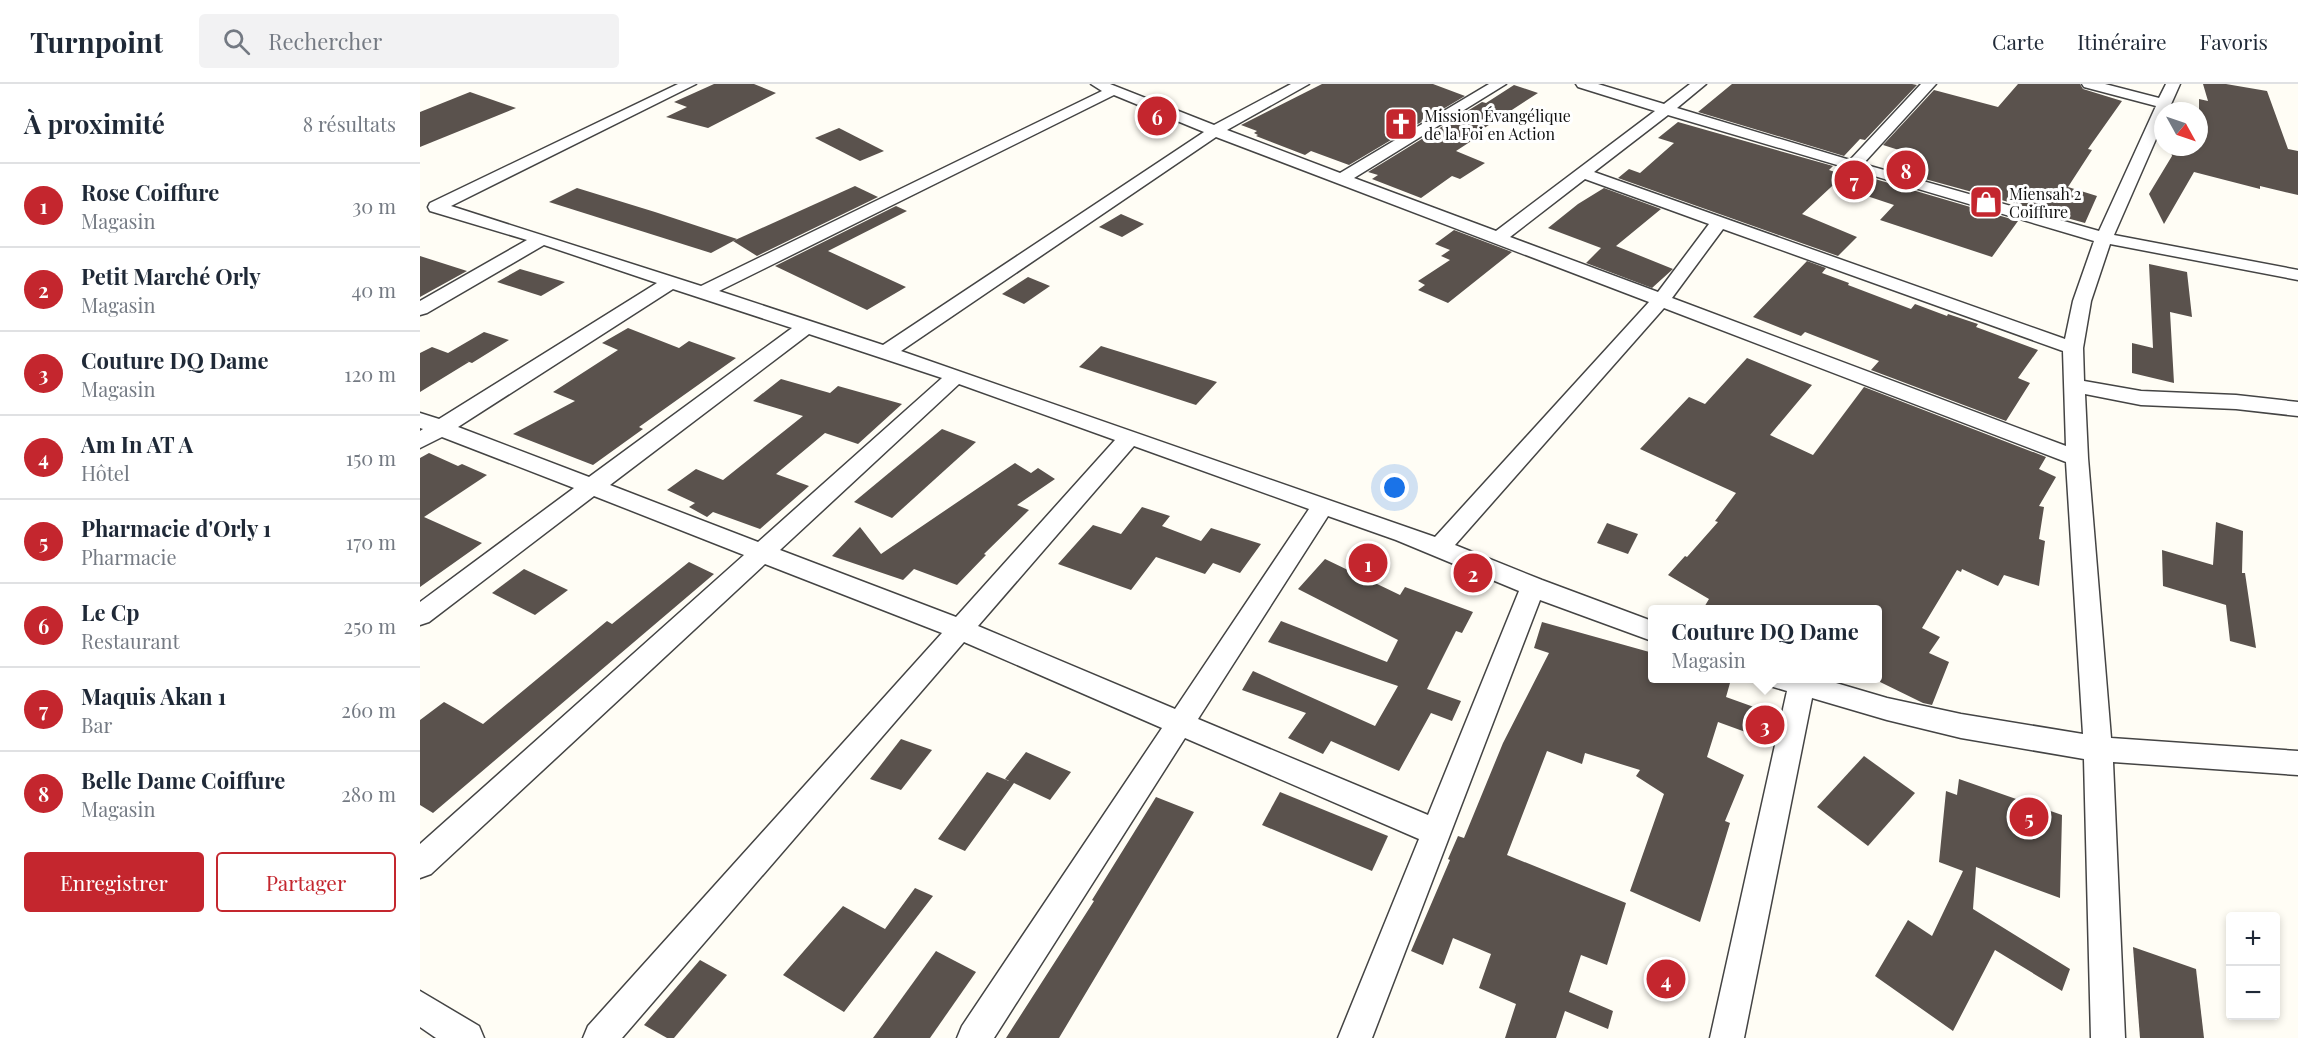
<!DOCTYPE html>
<html lang="fr">
<meta charset="utf-8">
<style>
body{margin:0;font-family:"Playfair Display",serif;background:#f2f2f3;color:#1f2937}
.controls{position:absolute;right:18px;bottom:18px;display:grid;overflow:hidden;border-radius:6px;box-shadow:0 3px 9px #0003}
.controls button{width:54px;height:54px;display:grid;place-items:center;padding:0;border:0;border-bottom:2px solid #e0e1e3;background:#fff;color:#1f2937;font:30px sans-serif}
.compass{position:absolute;left:1734px;top:18px;width:54px;height:54px;border-radius:50%;background:#fff;box-shadow:0 3px 9px #0003;rotate:130deg}
.you{position:absolute;left:975px;top:404px;width:21px;height:21px;margin:-15px;border:4px solid #fff;border-radius:50%;background:#1a73e8;box-shadow:0 0 0 9px #1a73e833}
.badge{display:grid;place-items:center;width:39px;height:39px;border-radius:50%;background:#c4262e;color:#fff;font-size:20px;font-weight:700}
.pin{position:absolute;translate:-50% -50%;border:3px solid #fff;box-shadow:0 2px 6px #0006}
.popup{position:absolute;left:1228px;top:521px;width:234px;height:78px;box-sizing:border-box;display:grid;place-content:center;border-radius:6px;background:#fff;filter:drop-shadow(0 2px 4px #0005);font-size:20px;white-space:nowrap;color:#747a83}
.popup b{font-size:22px;color:#1f2937}
.popup::after{content:'';position:absolute;left:50%;top:100%;margin-left:-12px;border:12px solid transparent;border-top-color:#fff}
.list{margin:0;padding:0;list-style:none}
h2{display:flex;justify-content:space-between;align-items:center;height:78px;margin:0;padding:0 24px;font-size:26px}
h2 small{font-size:20px;font-weight:400;color:#747a83}
.list li{display:grid;grid-template-columns:39px 1fr auto;gap:18px;align-items:center;box-sizing:border-box;height:84px;padding:0 24px;border-top:2px solid #e0e1e3}
.list b{display:block;font-size:22px;white-space:nowrap}
.list p{margin:0;font-size:20px;white-space:nowrap;color:#747a83}
.list em{font-size:20px;font-style:normal;color:#747a83}
.actions{display:flex;gap:12px;padding:18px 24px}
.actions a{flex:1;padding:14px 0;border:2px solid #c4262e;border-radius:6px;text-align:center;font-size:21px;color:#c4262e}
.actions .main{background:#c4262e;color:#fff}
.icon{flex:none;width:33px;height:33px;fill:none;stroke:currentColor;stroke-width:2;stroke-linecap:round;stroke-linejoin:round}
.map{position:relative;flex:none;width:1878px;height:954px;overflow:hidden}
header{display:flex;align-items:center;gap:36px;box-sizing:border-box;height:84px;padding:0 30px;background:#fff;border-bottom:2px solid #e0e1e3}
header strong{font-size:28px}
nav{display:flex;gap:33px;margin-inline-start:auto;font-size:21px}
.search{width:420px;height:54px;background:#f2f2f3;display:flex;align-items:center;gap:15px;box-sizing:border-box;padding:0 21px;border-radius:6px;color:#747a83;font-size:22px}
main{display:flex}
aside{flex:1;background:#fff}
.map>svg:first-child{display:block}
.building{fill:#5a524d}
.lines{fill:none;stroke-linecap:round;stroke-linejoin:round}
.minor-casing{stroke:#444;stroke-width:3}
.minor{fill:#fff;fill-rule:evenodd}
.labels{text-anchor:middle;dominant-baseline:central;stroke-width:6;stroke-linejoin:round;paint-order:stroke}
.far-poi-label{font-size:16px;fill:#111;stroke:#fff;text-anchor:start}
</style>
<header>
<strong>Turnpoint</strong>
<div class="search"><svg class="icon" aria-label="search" viewBox="0 0 24 24"><circle cx="10" cy="10" r="6"/><path d="M15 15l6 6"/></svg>Rechercher</div>
<nav><a>Carte</a><a>Itinéraire</a><a>Favoris</a></nav>
</header>
<main>
<aside>
<h2>À proximité<small>8 résultats</small></h2>
<ul class="list">
<li><span class="badge">1</span><div><b>Rose Coiffure</b><p>Magasin</p></div><em>30 m</em></li>
<li><span class="badge">2</span><div><b>Petit Marché Orly</b><p>Magasin</p></div><em>40 m</em></li>
<li><span class="badge">3</span><div><b>Couture DQ Dame</b><p>Magasin</p></div><em>120 m</em></li>
<li><span class="badge">4</span><div><b>Am In AT A</b><p>Hôtel</p></div><em>150 m</em></li>
<li><span class="badge">5</span><div><b>Pharmacie d'Orly 1</b><p>Pharmacie</p></div><em>170 m</em></li>
<li><span class="badge">6</span><div><b>Le Cp</b><p>Restaurant</p></div><em>250 m</em></li>
<li><span class="badge">7</span><div><b>Maquis Akan 1</b><p>Bar</p></div><em>260 m</em></li>
<li><span class="badge">8</span><div><b>Belle Dame Coiffure</b><p>Magasin</p></div><em>280 m</em></li>
</ul>
<div class="actions"><a class="main">Enregistrer</a><a>Partager</a></div>
</aside>
<div class="map">
<svg width="1878" height="954" viewBox="0 0 1878 954">
<rect width="100%" height="100%" fill="#fffdf5"/>
<!-- building -->
<g class="building">
<path d="M 294,0 L 334,0 L 356,9 L 288,44 L 246,33 L 267,23 L 254,18 Z"/>
<path d="M 902,0 L 1013,0 L 1045,12 L 929,81 L 891,67 L 885,71 L 836,52 L 838,51 L 834,49 L 837,47 L 821,41 Z"/>
<path d="M 1312,0 L 1492,0 L 1497,1 L 1445,56 L 1440,55 L 1424,72 L 1278,28 Z"/>
<path d="M 1598,0 L 1660,0 L 1663,5 L 1702,17 L 1668,65 L 1672,66 L 1648,103 L 1677,112 L 1665,139 L 1465,84 L 1482,67 L 1463,61 L 1514,6 L 1578,23 Z"/>
<path d="M 1783,0 L 1806,0 L 1847,7 L 1868,65 L 1878,67 L 1878,111 L 1840,102 L 1840,105 L 1774,88 L 1744,140 L 1729,110 L 1752,72 L 1750,63 L 1779,63 L 1779,15 L 1788,17 Z"/>
<path d="M 1094,1 L 1118,9 L 1052,52 L 1056,54 L 1036,67 L 1065,79 L 1040,95 L 1032,92 L 1001,114 L 952,95 L 958,91 L 948,88 L 1062,18 L 1066,19 Z"/>
<path d="M 50,8 L 96,24 L 0,63 L 0,28 Z"/>
<path d="M 1258,38 L 1413,82 L 1409,86 L 1424,91 L 1382,130 L 1437,153 L 1418,172 L 1198,94 L 1209,85 L 1220,89 L 1254,59 L 1238,54 Z"/>
<path d="M 419,44 L 464,67 L 440,77 L 395,54 Z"/>
<path d="M 1455,95 L 1598,137 L 1572,173 L 1460,136 L 1474,121 L 1441,110 Z"/>
<path d="M 435,102 L 458,113 L 337,172 L 313,157 Z"/>
<path d="M 157,104 L 235,128 L 317,155 L 291,169 L 129,118 Z"/>
<path d="M 1184,104 L 1241,125 L 1196,162 L 1253,185 L 1232,204 L 1166,179 L 1181,164 L 1128,144 L 1158,120 Z"/>
<path d="M 476,122 L 487,127 L 408,167 L 486,203 L 447,226 L 355,182 Z"/>
<path d="M 701,130 L 724,140 L 702,153 L 679,143 Z"/>
<path d="M 1034,146 L 1092,168 L 1028,219 L 998,206 L 1005,201 L 998,197 L 1030,176 L 1021,172 L 1030,166 L 1015,160 Z"/>
<path d="M 0,172 L 47,187 L 0,213 Z"/>
<path d="M 1387,177 L 1406,184 L 1402,189 L 1429,199 L 1428,201 L 1491,225 L 1495,220 L 1527,232 L 1528,230 L 1558,240 L 1556,243 L 1618,266 L 1598,294 L 1610,299 L 1586,337 L 1451,286 L 1459,277 L 1385,248 L 1381,252 L 1333,233 Z"/>
<path d="M 1729,180 L 1767,188 L 1772,233 L 1750,228 L 1754,299 L 1712,289 L 1712,259 L 1733,264 Z"/>
<path d="M 100,185 L 145,198 L 121,212 L 77,198 Z"/>
<path d="M 608,193 L 630,202 L 604,220 L 582,210 Z"/>
<path d="M 208,244 L 259,264 L 269,257 L 316,274 L 219,343 L 223,345 L 173,381 L 93,350 L 155,317 L 133,308 L 198,266 L 182,259 Z"/>
<path d="M 64,248 L 89,256 L 52,279 L 44,276 L 49,278 L 0,308 L 0,269 L 12,263 L 28,269 Z"/>
<path d="M 681,262 L 797,298 L 776,321 L 659,283 Z"/>
<path d="M 1327,274 L 1392,301 L 1350,351 L 1393,371 L 1444,303 L 1626,373 L 1619,385 L 1636,393 L 1619,422 L 1624,423 L 1619,455 L 1625,457 L 1619,502 L 1584,491 L 1578,502 L 1542,485 L 1541,488 L 1537,486 L 1502,544 L 1520,553 L 1509,569 L 1529,578 L 1512,621 L 1503,619 L 1458,597 L 1458,525 L 1283,525 L 1289,515 L 1248,491 L 1265,472 L 1267,473 L 1298,438 L 1295,437 L 1316,409 L 1220,365 L 1269,313 L 1285,320 Z"/>
<path d="M 361,295 L 410,309 L 418,302 L 482,320 L 438,360 L 405,349 L 356,390 L 389,402 L 340,445 L 293,428 L 287,433 L 269,423 L 275,419 L 247,406 L 276,385 L 303,396 L 383,332 L 333,317 Z"/>
<path d="M 522,345 L 556,358 L 472,434 L 434,418 Z"/>
<path d="M 9,369 L 38,382 L 42,380 L 67,391 L 4,433 L 62,459 L 0,503 L 0,374 Z"/>
<path d="M 595,379 L 611,389 L 618,384 L 635,395 L 597,421 L 609,426 L 564,470 L 566,471 L 537,501 L 494,485 L 483,496 L 412,472 L 440,443 L 461,470 Z"/>
<path d="M 722,423 L 750,432 L 742,442 L 781,457 L 791,444 L 841,460 L 820,489 L 793,479 L 785,490 L 736,473 L 711,506 L 638,480 L 673,441 L 701,450 Z"/>
<path d="M 1796,438 L 1823,447 L 1822,489 L 1825,489 L 1836,564 L 1810,557 L 1806,521 L 1743,502 L 1742,466 L 1793,481 Z"/>
<path d="M 1187,439 L 1218,450 L 1208,470 L 1177,459 Z"/>
<path d="M 905,475 L 980,511 L 985,503 L 1053,528 L 1042,549 L 1036,547 L 1007,605 L 1041,617 L 1032,637 L 1011,629 L 979,687 L 911,657 L 903,670 L 868,654 L 886,629 L 822,606 L 833,587 L 955,642 L 978,602 L 848,558 L 861,537 L 967,578 L 978,556 L 878,505 Z"/>
<path d="M 269,478 L 294,490 L 13,729 L 0,721 L 0,636 L 24,618 L 63,640 L 187,537 L 192,540 Z"/>
<path d="M 104,485 L 148,506 L 115,531 L 72,509 Z"/>
<path d="M 1122,538 L 1233,569 L 1233,594 L 1296,594 L 1310,599 L 1306,613 L 1359,632 L 1353,658 L 1298,638 L 1287,673 L 1324,691 L 1305,737 L 1310,739 L 1280,838 L 1210,807 L 1244,710 L 1216,692 L 1220,686 L 1165,669 L 1162,680 L 1127,667 L 1087,771 L 1206,819 L 1187,881 L 1161,871 L 1149,908 L 1193,927 L 1188,945 L 1145,927 L 1136,954 L 1085,954 L 1096,920 L 1059,904 L 1071,870 L 1033,854 L 1023,881 L 991,867 L 1030,776 L 1028,775 L 1038,752 L 1044,754 L 1083,659 L 1129,569 L 1114,564 Z"/>
<path d="M 481,655 L 512,666 L 481,706 L 450,695 Z"/>
<path d="M 606,668 L 651,688 L 630,716 L 594,699 L 545,767 L 518,755 L 567,688 L 589,697 L 585,695 Z"/>
<path d="M 1444,672 L 1495,709 L 1448,762 L 1397,723 Z"/>
<path d="M 1539,695 L 1642,731 L 1640,814 L 1556,783 L 1553,825 L 1650,885 L 1642,907 L 1575,866 L 1533,947 L 1455,892 L 1488,836 L 1512,852 L 1543,787 L 1519,778 L 1526,707 L 1537,711 Z"/>
<path d="M 860,708 L 968,752 L 952,787 L 842,741 Z"/>
<path d="M 736,713 L 774,728 L 639,954 L 586,954 L 674,817 L 672,816 Z"/>
<path d="M 495,804 L 513,812 L 424,928 L 363,891 L 423,822 L 465,845 Z"/>
<path d="M 1713,863 L 1776,885 L 1784,954 L 1720,954 Z"/>
<path d="M 516,867 L 556,888 L 510,954 L 453,954 Z"/>
<path d="M 280,876 L 307,891 L 254,954 L 247,954 L 224,941 Z"/>
</g>
<g class="lines">
<!-- minor casing -->
<g class="minor-casing">
<g id="minor">
<path d="M 258,0 L 276,0 L 31,122 L 281,202 L 682,7 L 671,0 L 690,0 L 794,41 L 871,0 L 889,0 L 807,46 L 920,89 L 1069,0 L 1086,0 L 934,94 L 1076,147 L 1235,27 L 1158,3 L 1156,0 L 1178,0 L 1244,20 L 1270,0 L 1286,0 L 1257,24 L 1430,76 L 1501,0 L 1516,0 L 1443,80 L 1679,147 L 1736,22 L 1664,3 L 1662,0 L 1685,0 L 1739,14 L 1746,0 L 1760,0 L 1748,27 L 1743,27 L 1743,39 L 1694,151 L 1878,186 L 1878,196 L 1690,160 L 1671,217 L 1663,264 L 1664,297 L 1721,307 L 1816,311 L 1878,318 L 1878,332 L 1816,325 L 1721,321 L 1665,310 L 1668,374 L 1691,654 L 1878,667 L 1878,691 L 1693,678 L 1705,954 L 1671,954 L 1664,675 L 1541,654 L 1467,636 L 1392,614 L 1324,954 L 1290,954 L 1367,607 L 1350,602 L 1346,594 L 1399,594 L 1467,614 L 1541,630 L 1663,650 L 1646,378 L 1244,224 L 1035,461 L 1122,496 L 1232,537 L 1232,557 L 1120,516 L 952,954 L 918,954 L 999,755 L 765,654 L 574,954 L 537,954 L 542,942 L 742,644 L 544,558 L 202,954 L 163,954 L 168,942 L 522,549 L 345,480 L 11,790 L 0,794 L 0,760 L 324,471 L 174,412 L 9,538 L 0,541 L 0,518 L 154,404 L 22,353 L 0,364 L 0,347 L 3,345 L 0,344 L 0,329 L 19,335 L 237,199 L 124,161 L 7,229 L 0,231 L 0,217 L 107,156 L 10,127 L 8,123 L 10,119 ZM 694,11 L 784,48 L 463,261 L 299,207 ZM 1248,31 L 1674,157 L 1653,217 L 1645,255 L 1174,88 ZM 796,53 L 1229,218 L 1015,453 L 481,267 ZM 1165,95 L 1289,140 L 1238,208 L 1090,153 ZM 1303,145 L 1643,267 L 1646,362 L 1252,214 ZM 253,205 L 372,244 L 169,393 L 38,343 ZM 389,250 L 522,294 L 338,458 L 190,401 ZM 539,300 L 695,356 L 536,533 L 360,466 ZM 714,362 L 889,425 L 755,625 L 558,542 ZM 908,432 L 976,456 L 1099,507 L 1008,731 L 778,635 Z"/>
<path d="M 0,907 L 59,942 L 64,954 L 16,954 L 0,943 Z"/>
</g>
</g>
<!-- minor -->
<use href="#minor" class="minor"/>
</g>
<!-- icons -->
<defs>
<g id="church-square" transform="scale(1.725)"><rect x="-9" y="-9" width="18" height="18" rx="4" fill="#c4262e" stroke="#fff"/><path d="M-1.2-6h2.4v3.5h3.3v2.4h-3.3V6h-2.4V-.1h-3.3v-2.4h3.3Z" fill="#fff"/></g>
<g id="shop-square" transform="scale(1.725)"><rect x="-9" y="-9" width="18" height="18" rx="4" fill="#c4262e" stroke="#fff"/><path d="M-5-2.5h2.3a2.7 3.5 0 0 1 5.4 0H5L5.5 6h-11ZM-1.5-2.5h3a1.5 2.3 0 0 0-3 0Z" fill="#fff"/></g>
</defs>
<g fill-rule="evenodd">
<use href="#church-square" x="981" y="40"/>
<use href="#shop-square" x="1566" y="118"/>
</g>
<g class="labels">
<!-- far-poi labels -->
<g class="far-poi-label">
<text x="1004" y="31">Mission Évangélique<tspan x="1004" dy="18">de la Foi en Action</tspan></text>
<text x="1589" y="109">Miensah 2<tspan x="1589" dy="18">Coiffure</tspan></text>
</g>
</g>
</svg>
<div class="controls">
<button>+</button>
<button>−</button>
</div>
<svg class="compass" viewBox="-18 -18 36 36"><path d="M0-13l5 13h-10z" fill="#e53935"/><path d="M0 13l5-13h-10z" fill="#747a83"/></svg>
<div class="you"></div>
<div class="pin badge" style="left:948px;top:479px">1</div>
<div class="pin badge" style="left:1053px;top:489px">2</div>
<div class="pin badge" style="left:1345px;top:641px">3</div>
<div class="popup"><b>Couture DQ Dame</b>Magasin</div>
<div class="pin badge" style="left:1246px;top:895px">4</div>
<div class="pin badge" style="left:1609px;top:733px">5</div>
<div class="pin badge" style="left:737px;top:32px">6</div>
<div class="pin badge" style="left:1434px;top:96px">7</div>
<div class="pin badge" style="left:1486px;top:86px">8</div>
</div>
</main>
